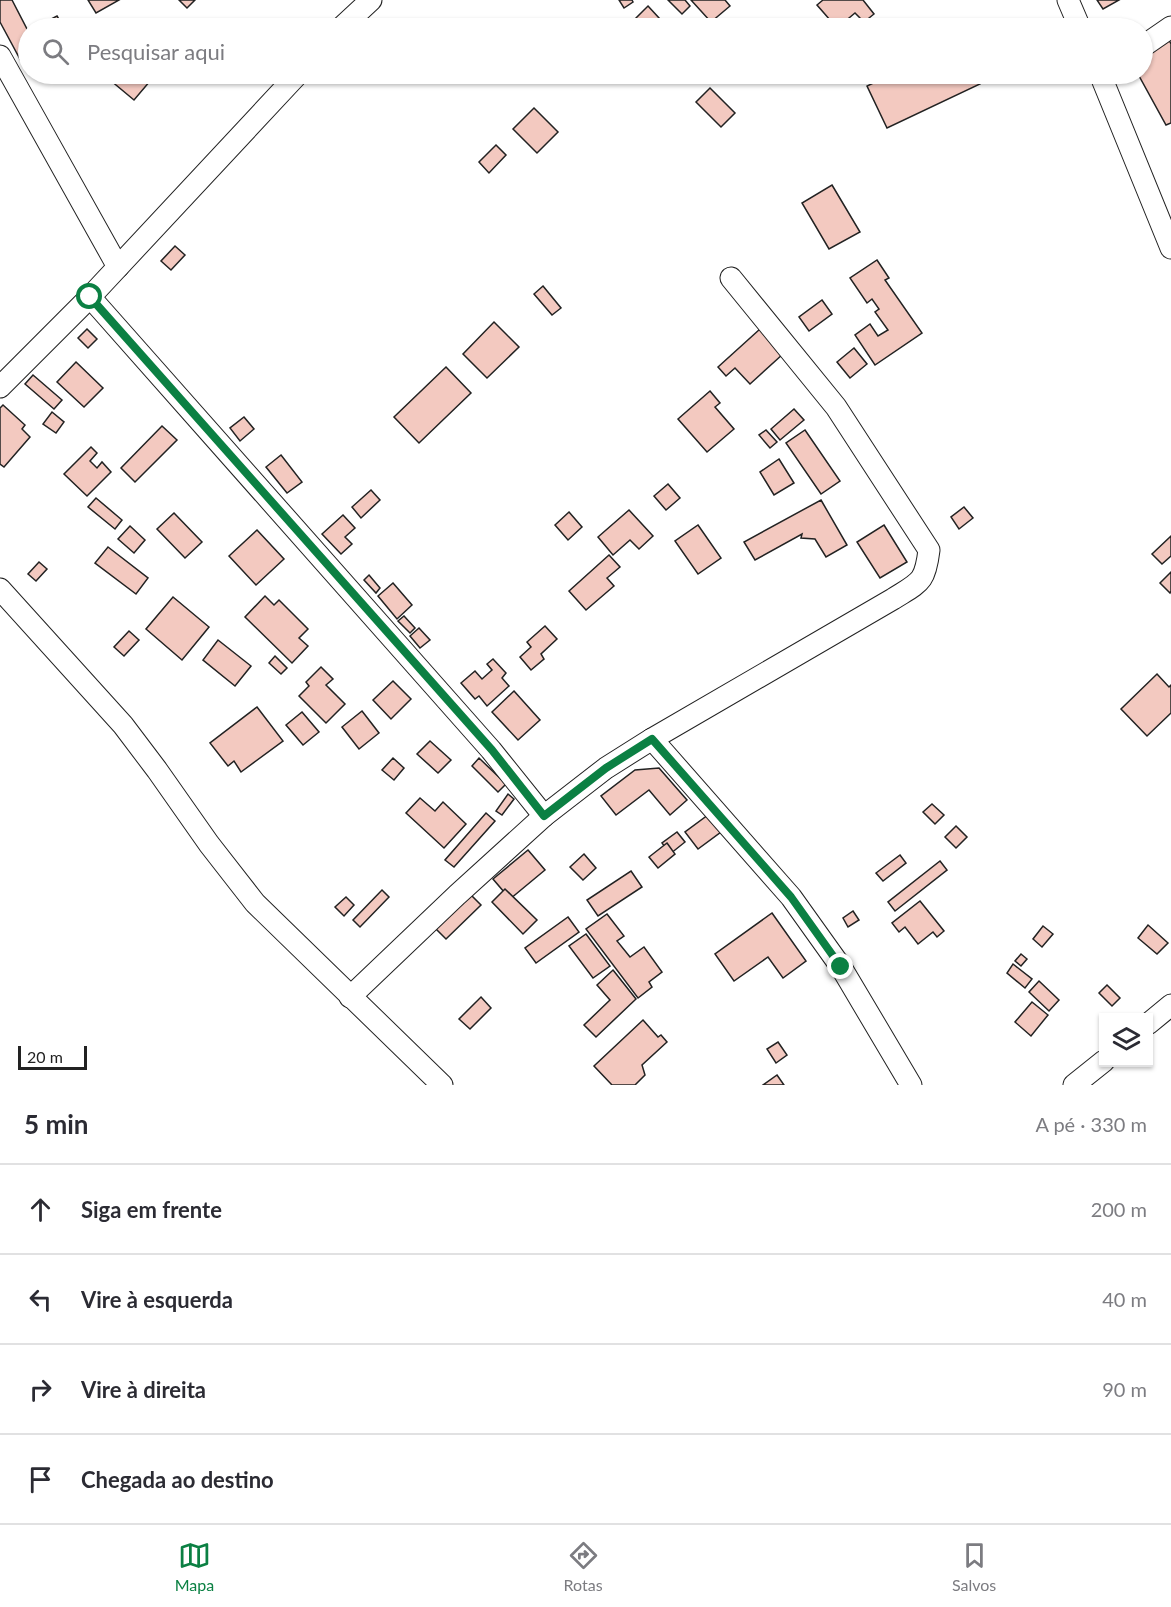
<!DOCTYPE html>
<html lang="pt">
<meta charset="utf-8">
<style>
body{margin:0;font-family:Lato,sans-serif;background:#f7f7f7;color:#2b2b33}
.controls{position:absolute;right:18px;bottom:18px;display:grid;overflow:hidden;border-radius:0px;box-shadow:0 2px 4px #0004}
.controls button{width:54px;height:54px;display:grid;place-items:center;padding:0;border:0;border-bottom:2px solid #e1e1e2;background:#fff;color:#2b2b33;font:30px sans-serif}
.scale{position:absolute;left:18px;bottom:15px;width:69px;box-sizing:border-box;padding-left:6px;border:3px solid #222;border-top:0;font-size:16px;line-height:21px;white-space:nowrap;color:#222;-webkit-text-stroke:4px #fff;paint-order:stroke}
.stop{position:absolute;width:18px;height:18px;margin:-14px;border:4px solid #0b8043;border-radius:50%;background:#fff}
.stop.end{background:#0b8043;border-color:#fff;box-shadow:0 2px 6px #0008}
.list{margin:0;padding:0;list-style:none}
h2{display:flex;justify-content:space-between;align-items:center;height:78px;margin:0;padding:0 24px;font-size:26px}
h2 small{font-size:20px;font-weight:400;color:#7c7c81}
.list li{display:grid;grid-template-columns:39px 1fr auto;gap:18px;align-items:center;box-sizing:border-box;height:90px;padding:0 24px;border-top:2px solid #e1e1e2}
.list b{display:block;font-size:22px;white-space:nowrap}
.list em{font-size:20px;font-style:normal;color:#7c7c81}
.icon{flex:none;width:33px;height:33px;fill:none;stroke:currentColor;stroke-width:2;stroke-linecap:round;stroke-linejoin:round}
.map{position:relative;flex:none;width:1171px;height:1085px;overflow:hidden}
.search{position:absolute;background:#fff;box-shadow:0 2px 4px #0004;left:18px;right:18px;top:18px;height:66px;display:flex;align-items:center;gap:15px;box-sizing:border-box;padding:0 21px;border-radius:33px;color:#7c7c81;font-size:22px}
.sheet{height:438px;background:#fff}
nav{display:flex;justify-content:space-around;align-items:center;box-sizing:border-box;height:84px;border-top:2px solid #e1e1e2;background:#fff;font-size:16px;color:#7c7c81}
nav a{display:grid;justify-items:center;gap:3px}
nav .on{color:#0b8043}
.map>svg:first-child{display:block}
.building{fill:#f3c9c0;stroke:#222;stroke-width:1.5}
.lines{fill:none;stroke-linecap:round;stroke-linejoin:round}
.minor-casing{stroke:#222;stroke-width:23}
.minor{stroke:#fff;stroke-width:21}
.route{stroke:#0b8043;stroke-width:8}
</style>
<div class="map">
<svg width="1171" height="1085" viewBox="0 0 1171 1085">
<rect width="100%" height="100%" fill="#fff"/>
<!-- building -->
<g class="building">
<path d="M 0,0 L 12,0 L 28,31 L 28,57 L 21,61 L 0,22 Z"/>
<path d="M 88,0 L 119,0 L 96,13 Z"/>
<path d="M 179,0 L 195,0 L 187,8 Z"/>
<path d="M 619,0 L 632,0 L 633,2 L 624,8 Z"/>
<path d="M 668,0 L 685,0 L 690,6 L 682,14 Z"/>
<path d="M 691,0 L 725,0 L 730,6 L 711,22 Z"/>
<path d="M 823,0 L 863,0 L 874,14 L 864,22 L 855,13 L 837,28 L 817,5 Z"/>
<path d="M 1097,0 L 1119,0 L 1103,9 Z"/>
<path d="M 648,6 L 659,18 L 646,28 L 636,18 Z"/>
<path d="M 57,16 L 64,28 L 34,28 Z"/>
<path d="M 1168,38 L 1171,44 L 1171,123 L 1166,125 L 1138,74 L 1142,74 L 1142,51 Z"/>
<path d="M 105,74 L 156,74 L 134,100 L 104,75 Z"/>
<path d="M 892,74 L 975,74 L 980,84 L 887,128 L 867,86 Z"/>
<path d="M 710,88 L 735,113 L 721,127 L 696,102 Z"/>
<path d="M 534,108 L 558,132 L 537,153 L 513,129 Z"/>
<path d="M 496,145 L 506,155 L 489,173 L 479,162 Z"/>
<path d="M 832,185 L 860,232 L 829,249 L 802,203 Z"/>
<path d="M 175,246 L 185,255 L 171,270 L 161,261 Z"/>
<path d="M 877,260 L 889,278 L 885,280 L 922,333 L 875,365 L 855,335 L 870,324 L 878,336 L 888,330 L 875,312 L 879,309 L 872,299 L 867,303 L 850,278 Z"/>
<path d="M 543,286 L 561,308 L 552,315 L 534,294 Z"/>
<path d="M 822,300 L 832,314 L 809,331 L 799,317 Z"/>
<path d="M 494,322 L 519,347 L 487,378 L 463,354 Z"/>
<path d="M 87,329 L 97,339 L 88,348 L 78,338 Z"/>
<path d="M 760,329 L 783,354 L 750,384 L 735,368 L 726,376 L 718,367 Z"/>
<path d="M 854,348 L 867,364 L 850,378 L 837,362 Z"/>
<path d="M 76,362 L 103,388 L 84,407 L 57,382 Z"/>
<path d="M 446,367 L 471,393 L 419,443 L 394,417 Z"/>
<path d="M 33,375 L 62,400 L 54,409 L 25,384 Z"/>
<path d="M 710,391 L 720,403 L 715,407 L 734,429 L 707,452 L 678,419 Z"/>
<path d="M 3,405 L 25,425 L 22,429 L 30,437 L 4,467 L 0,464 L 0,408 Z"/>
<path d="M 794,409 L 804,420 L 780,440 L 771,429 Z"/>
<path d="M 52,412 L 64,422 L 56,433 L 43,424 Z"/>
<path d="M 244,417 L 254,429 L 240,441 L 230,428 Z"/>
<path d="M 162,426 L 177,440 L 135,482 L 121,468 Z"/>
<path d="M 766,430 L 777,442 L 770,448 L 759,435 Z"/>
<path d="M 805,430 L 840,481 L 821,494 L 786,443 Z"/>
<path d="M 91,447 L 97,453 L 90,461 L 97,468 L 102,462 L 111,472 L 87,496 L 64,474 Z"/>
<path d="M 281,455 L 302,482 L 287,493 L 266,467 Z"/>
<path d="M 779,459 L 794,483 L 774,495 L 760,472 Z"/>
<path d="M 668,484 L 680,498 L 666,510 L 654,496 Z"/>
<path d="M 371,490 L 380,500 L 361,518 L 352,507 Z"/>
<path d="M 96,498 L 122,520 L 115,529 L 88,507 Z"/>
<path d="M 821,500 L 847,545 L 826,557 L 815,539 L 801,538 L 802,534 L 755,560 L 744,542 Z"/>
<path d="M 964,507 L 973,518 L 959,529 L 951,517 Z"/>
<path d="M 629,510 L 653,536 L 639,549 L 630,540 L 613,555 L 598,537 Z"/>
<path d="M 569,512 L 582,527 L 568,540 L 555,525 Z"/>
<path d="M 174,513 L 202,542 L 185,558 L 157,529 Z"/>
<path d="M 343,515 L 355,528 L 345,537 L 352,544 L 341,554 L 322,534 Z"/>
<path d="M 698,525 L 721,558 L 698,574 L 675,541 Z"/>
<path d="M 884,525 L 907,562 L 880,578 L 857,542 Z"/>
<path d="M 130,526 L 145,540 L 134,553 L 118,539 Z"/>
<path d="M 257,530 L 284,559 L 256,585 L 229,556 Z"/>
<path d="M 1171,536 L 1171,556 L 1162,564 L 1152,554 Z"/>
<path d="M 108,547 L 148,578 L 136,594 L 95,563 Z"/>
<path d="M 609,555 L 620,567 L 607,578 L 614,586 L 586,610 L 569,591 Z"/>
<path d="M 39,562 L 47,569 L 36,581 L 28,574 Z"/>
<path d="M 1171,572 L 1171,591 L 1170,593 L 1160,583 Z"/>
<path d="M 369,575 L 380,588 L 376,593 L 364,580 Z"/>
<path d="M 393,583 L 412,605 L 397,619 L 378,596 Z"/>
<path d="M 265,596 L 274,605 L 279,600 L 308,629 L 299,638 L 308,646 L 292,663 L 245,617 Z"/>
<path d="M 173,597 L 209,627 L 182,660 L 146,629 Z"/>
<path d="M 404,616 L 415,628 L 410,633 L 398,621 Z"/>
<path d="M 545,626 L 557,639 L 541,654 L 544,659 L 531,670 L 520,657 L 531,647 L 527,642 Z"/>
<path d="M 419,628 L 430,640 L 420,648 L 410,636 Z"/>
<path d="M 129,631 L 139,640 L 124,656 L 114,647 Z"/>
<path d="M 218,640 L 251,666 L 235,686 L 203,660 Z"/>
<path d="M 275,656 L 287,668 L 281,674 L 269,663 Z"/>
<path d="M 493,659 L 506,673 L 502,678 L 509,686 L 487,706 L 479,696 L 475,699 L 461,683 L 475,671 L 482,679 L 492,670 L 487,664 Z"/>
<path d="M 321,667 L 333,679 L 326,685 L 345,704 L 326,723 L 299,696 L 309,686 L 306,682 Z"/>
<path d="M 1157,674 L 1169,687 L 1171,685 L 1171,713 L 1147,736 L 1121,709 Z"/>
<path d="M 393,681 L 411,699 L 391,719 L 373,700 Z"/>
<path d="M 514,691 L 540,720 L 518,740 L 492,712 Z"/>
<path d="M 257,707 L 283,741 L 241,772 L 234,761 L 228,766 L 210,743 Z"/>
<path d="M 362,711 L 379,733 L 359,749 L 342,727 Z"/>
<path d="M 302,712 L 319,732 L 303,745 L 286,725 Z"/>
<path d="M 430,741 L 451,760 L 438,773 L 417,754 Z"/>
<path d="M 393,758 L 404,768 L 394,780 L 382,770 Z"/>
<path d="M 479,758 L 506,784 L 498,792 L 472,766 Z"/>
<path d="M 659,768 L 687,800 L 670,815 L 649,790 L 616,815 L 601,796 L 635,770 Z"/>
<path d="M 508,794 L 514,799 L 502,815 L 496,811 Z"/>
<path d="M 420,798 L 435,811 L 443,802 L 466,824 L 444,848 L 406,813 Z"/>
<path d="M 932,804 L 944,815 L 935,824 L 923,812 Z"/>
<path d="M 712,812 L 725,829 L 698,849 L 685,832 Z"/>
<path d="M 486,813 L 495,821 L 454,867 L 445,860 Z"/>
<path d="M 956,826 L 967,837 L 956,848 L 945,837 Z"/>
<path d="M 677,832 L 685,842 L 670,854 L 662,843 Z"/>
<path d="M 667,843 L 675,854 L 658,868 L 649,857 Z"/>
<path d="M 528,850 L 545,870 L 510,899 L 493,879 Z"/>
<path d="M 584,854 L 596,868 L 583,880 L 570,867 Z"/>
<path d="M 900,855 L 906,863 L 883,881 L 876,873 Z"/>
<path d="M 940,861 L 947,870 L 895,911 L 888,902 Z"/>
<path d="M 631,871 L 642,887 L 598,916 L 587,900 Z"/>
<path d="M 505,889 L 537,920 L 523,934 L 492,902 Z"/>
<path d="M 382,890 L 389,897 L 360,927 L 353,920 Z"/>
<path d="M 468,892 L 481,905 L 446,939 L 433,926 Z"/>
<path d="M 346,897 L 354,905 L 344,916 L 335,907 Z"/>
<path d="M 920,901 L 944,931 L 937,937 L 933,932 L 918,944 L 905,927 L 899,932 L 892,923 Z"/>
<path d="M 853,911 L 859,920 L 848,927 L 843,918 Z"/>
<path d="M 772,913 L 806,961 L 783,978 L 768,957 L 734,981 L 715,954 Z"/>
<path d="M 607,914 L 624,936 L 617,941 L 630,957 L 644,947 L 662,972 L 649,982 L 652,987 L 638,998 L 586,929 Z"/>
<path d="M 568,917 L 579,932 L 536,963 L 525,948 Z"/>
<path d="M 1148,925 L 1168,943 L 1157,954 L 1138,938 Z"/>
<path d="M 1043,926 L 1053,934 L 1042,947 L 1033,939 Z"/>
<path d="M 586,934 L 610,966 L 593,978 L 569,946 Z"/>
<path d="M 1021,954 L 1027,959 L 1021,966 L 1015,961 Z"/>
<path d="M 1013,964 L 1032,979 L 1025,988 L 1007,973 Z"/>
<path d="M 613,970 L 636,999 L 596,1037 L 584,1025 L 610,1000 L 597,985 Z"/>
<path d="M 1039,981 L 1059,1000 L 1049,1011 L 1029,992 Z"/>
<path d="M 1107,985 L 1120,998 L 1112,1006 L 1099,993 Z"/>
<path d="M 481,997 L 491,1008 L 470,1029 L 459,1019 Z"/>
<path d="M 1032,1002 L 1048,1015 L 1031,1036 L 1015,1022 Z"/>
<path d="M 643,1020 L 658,1037 L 661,1035 L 667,1042 L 642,1065 L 645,1075 L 635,1085 L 612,1085 L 594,1066 Z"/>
<path d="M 778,1042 L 787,1055 L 776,1063 L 767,1049 Z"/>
<path d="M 777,1075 L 784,1085 L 763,1085 Z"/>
</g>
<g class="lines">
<!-- minor casing -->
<g class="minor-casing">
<g id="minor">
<path d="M 1068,0 L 1080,28"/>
<path d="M 341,28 L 371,0"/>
<path d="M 1142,47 L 1171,27"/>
<path d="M 0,56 L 118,267"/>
<path d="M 1100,74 L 1171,248"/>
<path d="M 90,297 L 491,750 L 544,816"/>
<path d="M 0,387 L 90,297 L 298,74"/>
<path d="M 0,589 L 123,725 L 157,770 L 209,844 L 255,903 L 442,1085"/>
<path d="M 652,739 L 791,897 L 841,967 L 911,1085"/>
<path d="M 350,997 L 457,895 L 544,816 L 606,768 L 652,739 L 893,599 C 920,582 925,583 929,550 L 836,407 L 731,278"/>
<path d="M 1148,1024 L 1171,1005"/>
<path d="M 1074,1085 L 1104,1061"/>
</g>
</g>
<!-- minor -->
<use href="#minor" class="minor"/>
</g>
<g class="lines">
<!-- route -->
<path class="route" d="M 90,297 L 492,750 L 544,816 L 606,768 L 652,739 L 791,897 L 841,967"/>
</g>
</svg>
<div class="controls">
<button><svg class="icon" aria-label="layers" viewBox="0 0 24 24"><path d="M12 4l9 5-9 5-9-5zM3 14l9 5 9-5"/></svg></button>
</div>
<div class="scale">20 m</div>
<div class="stop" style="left:90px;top:297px"></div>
<div class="stop end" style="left:841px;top:967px"></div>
<div class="search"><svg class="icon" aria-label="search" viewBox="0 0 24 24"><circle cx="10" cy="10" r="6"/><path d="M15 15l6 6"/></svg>Pesquisar aqui</div>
</div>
<section class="sheet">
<h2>5 min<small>A pé · 330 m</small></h2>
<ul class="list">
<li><svg class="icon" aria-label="ahead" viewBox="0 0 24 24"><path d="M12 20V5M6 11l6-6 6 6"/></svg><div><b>Siga em frente</b></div><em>200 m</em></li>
<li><svg class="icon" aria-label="left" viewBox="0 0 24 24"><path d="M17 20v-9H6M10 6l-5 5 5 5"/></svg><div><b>Vire à esquerda</b></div><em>40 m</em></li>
<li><svg class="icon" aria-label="right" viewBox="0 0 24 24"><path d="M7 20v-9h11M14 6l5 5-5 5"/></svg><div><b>Vire à direita</b></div><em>90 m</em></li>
<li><svg class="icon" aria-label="arrive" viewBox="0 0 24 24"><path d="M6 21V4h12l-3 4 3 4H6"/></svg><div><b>Chegada ao destino</b></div></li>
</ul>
</section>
<nav>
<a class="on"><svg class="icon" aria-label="map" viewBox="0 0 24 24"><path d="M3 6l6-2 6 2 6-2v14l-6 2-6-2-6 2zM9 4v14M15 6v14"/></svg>Mapa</a>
<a><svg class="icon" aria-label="directions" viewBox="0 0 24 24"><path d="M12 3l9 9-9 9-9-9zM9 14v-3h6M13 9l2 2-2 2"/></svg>Rotas</a>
<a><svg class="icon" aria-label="saved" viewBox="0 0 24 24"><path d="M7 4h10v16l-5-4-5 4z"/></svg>Salvos</a>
</nav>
